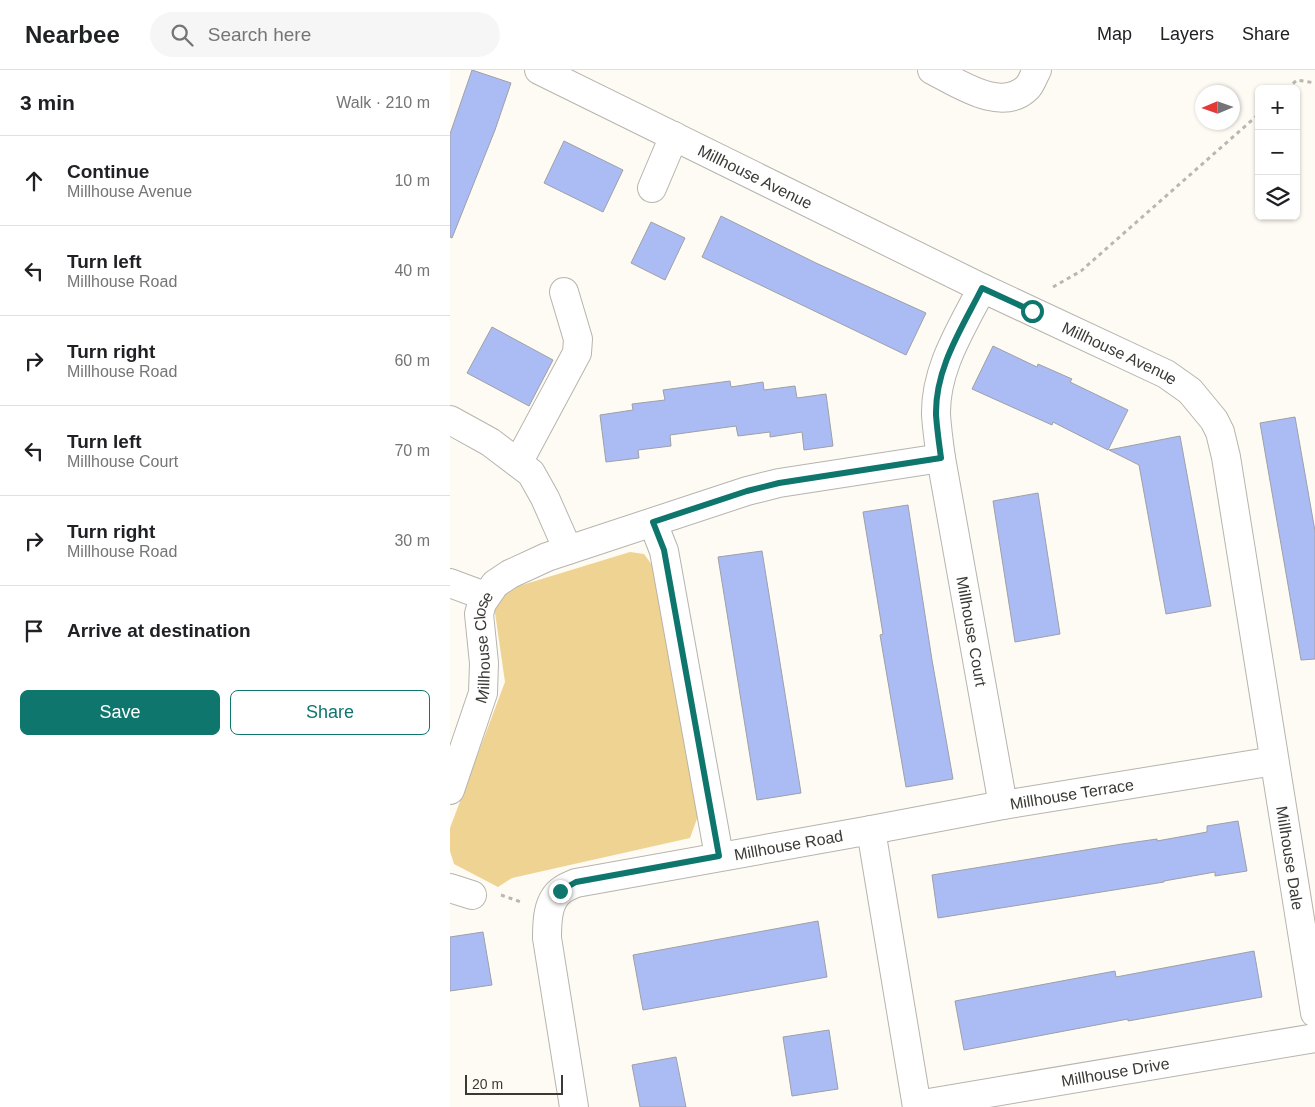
<!DOCTYPE html>
<meta charset="utf-8">
<style>
body{margin:0;font-family:Arial,sans-serif;background:#f6f6f6;color:#202124}
.controls{position:absolute;right:15px;top:15px;display:grid;overflow:hidden;border-radius:8px;box-shadow:0 1px 4px #0004}
.controls button{width:45px;height:45px;display:grid;place-items:center;padding:0;border:0;border-bottom:1px solid #e0e0e0;background:#fff;color:#202124;font:25px sans-serif}
.compass{position:absolute;left:745px;top:15px;width:45px;height:45px;border-radius:50%;background:#fff;box-shadow:0 1px 4px #0004;rotate:268deg}
.scale{position:absolute;left:15px;bottom:12px;width:98px;box-sizing:border-box;padding-left:5px;border:2px solid #3a3936;border-top:0;font-size:14px;line-height:18px;white-space:nowrap;color:#3a3936;-webkit-text-stroke:4px #fefbf4;paint-order:stroke}
.stop{position:absolute;width:15px;height:15px;margin:-11px;border:4px solid #0f766e;border-radius:50%;background:#fff}
.stop.end{background:#0f766e;border-color:#fff;box-shadow:0 1px 5px #0008}
.list{margin:0;padding:0;list-style:none}
h2{display:flex;justify-content:space-between;align-items:center;height:65px;margin:0;padding:0 20px;font-size:21px}
h2 small{font-size:16px;font-weight:400;color:#757577}
.list li{display:grid;grid-template-columns:32px 1fr auto;gap:15px;align-items:center;box-sizing:border-box;height:90px;padding:0 20px;border-top:1px solid #e0e0e0}
.list b{display:block;font-size:19px;white-space:nowrap}
.list p{margin:0;font-size:16px;white-space:nowrap;color:#757577}
.list em{font-size:16px;font-style:normal;color:#757577}
.actions{display:flex;gap:10px;padding:15px 20px}
.actions a{flex:1;padding:11px 0;border:1px solid #0f766e;border-radius:8px;text-align:center;font-size:18px;color:#0f766e}
.actions .main{background:#0f766e;color:#fff}
.icon{flex:none;width:28px;height:28px;fill:none;stroke:currentColor;stroke-width:2;stroke-linecap:round;stroke-linejoin:round}
.map{position:relative;flex:none;width:865px;height:1037px;overflow:hidden}
header{display:flex;align-items:center;gap:30px;box-sizing:border-box;height:70px;padding:0 25px;background:#fff;border-bottom:1px solid #e0e0e0}
header strong{font-size:24px}
nav{display:flex;gap:28px;margin-inline-start:auto;font-size:18px}
.search{width:350px;height:45px;background:#f6f6f6;display:flex;align-items:center;gap:12px;box-sizing:border-box;padding:0 18px;border-radius:28px;color:#757577;font-size:19px}
main{display:flex}
aside{flex:1;background:#fff}
.map>svg:first-child{display:block}
.green{fill:#efd392}
.building{fill:#abbcf4;stroke:#9ea0a7}
.lines{fill:none;stroke-linecap:round;stroke-linejoin:round}
.minor-casing{stroke:#b7b4ad;stroke-width:30}
.path{stroke:#b9b7b2;stroke-width:3;stroke-dasharray:4 4;stroke-linecap:butt}
.minor{stroke:#fff;stroke-width:28}
.route{stroke:#0f766e;stroke-width:6}
.labels{text-anchor:middle;dominant-baseline:central;stroke-width:4;stroke-linejoin:round;paint-order:stroke}
.street-label{font-size:16px;fill:#3a3936;stroke:#fefbf4}
</style>
<header>
<strong>Nearbee</strong>
<div class="search"><svg class="icon" aria-label="search" viewBox="0 0 24 24"><circle cx="10" cy="10" r="6"/><path d="M15 15l6 6"/></svg>Search here</div>
<nav><a>Map</a><a>Layers</a><a>Share</a></nav>
</header>
<main>
<aside>
<h2>3 min<small>Walk · 210 m</small></h2>
<ul class="list">
<li><svg class="icon" aria-label="ahead" viewBox="0 0 24 24"><path d="M12 20V5M6 11l6-6 6 6"/></svg><div><b>Continue</b><p>Millhouse Avenue</p></div><em>10 m</em></li>
<li><svg class="icon" aria-label="left" viewBox="0 0 24 24"><path d="M17 20v-9H6M10 6l-5 5 5 5"/></svg><div><b>Turn left</b><p>Millhouse Road</p></div><em>40 m</em></li>
<li><svg class="icon" aria-label="right" viewBox="0 0 24 24"><path d="M7 20v-9h11M14 6l5 5-5 5"/></svg><div><b>Turn right</b><p>Millhouse Road</p></div><em>60 m</em></li>
<li><svg class="icon" aria-label="left" viewBox="0 0 24 24"><path d="M17 20v-9H6M10 6l-5 5 5 5"/></svg><div><b>Turn left</b><p>Millhouse Court</p></div><em>70 m</em></li>
<li><svg class="icon" aria-label="right" viewBox="0 0 24 24"><path d="M7 20v-9h11M14 6l5 5-5 5"/></svg><div><b>Turn right</b><p>Millhouse Road</p></div><em>30 m</em></li>
<li><svg class="icon" aria-label="arrive" viewBox="0 0 24 24"><path d="M6 21V4h12l-3 4 3 4H6"/></svg><div><b>Arrive at destination</b></div></li>
</ul>
<div class="actions"><a class="main">Save</a><a>Share</a></div>
</aside>
<div class="map">
<svg width="865" height="1037" viewBox="0 0 865 1037">
<rect width="100%" height="100%" fill="#fefbf4"/>
<!-- green -->
<path class="green" d="M 180,482 L 194,484 L 202,495 L 248,746 L 240,768 L 62,808 L 48,817 L 4,794 L 0,781 L 0,758 L 55,612 L 44,536 L 59,519 Z"/>
<!-- building -->
<g class="building">
<path d="M 22,0 L 61,13 L 45,60 L 2,168 L 0,167 L 0,64 Z"/>
<path d="M 114,71 L 173,100 L 153,142 L 94,113 Z"/>
<path d="M 271,146 L 366,193 L 476,243 L 456,285 L 252,187 Z"/>
<path d="M 201,152 L 235,168 L 215,210 L 181,193 Z"/>
<path d="M 42,257 L 103,290 L 79,336 L 17,303 Z"/>
<path d="M 543,276 L 587,297 L 588,294 L 622,309 L 620,312 L 678,340 L 658,380 L 603,352 L 602,355 L 522,319 Z"/>
<path d="M 280,311 L 281,317 L 313,312 L 314,320 L 345,316 L 347,328 L 376,324 L 383,376 L 354,380 L 352,362 L 320,367 L 320,362 L 288,366 L 286,356 L 220,365 L 221,376 L 188,380 L 189,388 L 156,392 L 150,345 L 183,340 L 182,334 L 215,330 L 213,320 Z"/>
<path d="M 845,347 L 865,461 L 865,589 L 851,590 L 810,353 Z"/>
<path d="M 730,366 L 761,536 L 716,544 L 689,395 L 659,380 Z"/>
<path d="M 588,423 L 610,564 L 565,572 L 543,431 Z"/>
<path d="M 458,435 L 482,590 L 503,709 L 456,717 L 430,565 L 433,564 L 413,442 Z"/>
<path d="M 312,481 L 351,723 L 307,730 L 268,487 Z"/>
<path d="M 788,751 L 797,801 L 765,806 L 765,802 L 714,811 L 714,812 L 488,848 L 482,805 L 672,774 L 707,769 L 707,771 L 757,762 L 757,756 Z"/>
<path d="M 368,851 L 377,907 L 193,940 L 183,885 Z"/>
<path d="M 33,862 L 42,915 L 0,921 L 0,867 Z"/>
<path d="M 804,881 L 812,927 L 678,951 L 678,949 L 514,980 L 505,931 L 665,901 L 666,907 Z"/>
<path d="M 379,960 L 388,1019 L 342,1026 L 333,967 Z"/>
<path d="M 226,987 L 236,1037 L 190,1037 L 182,995 Z"/>
</g>
<g class="lines">
<!-- minor casing -->
<g class="minor-casing">
<g id="minor">
<path id="s1" d="M 89,0 L 532,218 L 716,304 L 740,321 L 764,350 L 770,362 L 776,387 L 865,943"/>
<path d="M 482,0 C 508,13 552,44 578,17 C 582,12 584,5 587,0"/>
<path d="M 202,118 L 224,66"/>
<path d="M 0,350 L 40,372 L 81,403 L 95,428 L 118,480"/>
<path id="s2" d="M 491,388 L 553,735"/>
<path d="M 68,393 L 127,283 L 128,269 L 114,222"/>
<path d="M 203,453 L 214,481 L 269,786"/>
<path d="M 0,513 L 35,526"/>
<path id="s3" d="M 0,720 L 33,623 L 34,593 L 29,544 L 32,533 L 45,514 L 60,504 L 97,487 L 297,421 L 329,413 L 491,388 C 489,374 487,359 486,345 C 485,298 512,258 532,218"/>
<path id="s4" d="M 421,760 L 553,735 L 824,691"/>
<path d="M 0,818 L 22,825"/>
<path id="s5" d="M 467,1035 L 865,968"/>
<path id="s6" d="M 124,1037 L 97,868 C 97,853 97,830 112,820 C 116,817 121,815 126,813 L 421,760 L 467,1037"/>
</g>
</g>
<!-- path -->
<g class="path">
<path d="M 837,19 L 847,10 L 865,13"/>
<path d="M 603,217 L 631,201 L 809,44"/>
<path d="M 51,825 L 71,832"/>
</g>
<!-- minor -->
<use href="#minor" class="minor"/>
</g>
<g class="lines">
<!-- route -->
<path class="route" d="M 110,821 L 126,812 L 269,786 L 214,480 L 203,452 L 297,421 L 329,413 L 491,388 C 489,373 487,359 486,345 C 485,298 512,258 532,218 L 582,241"/>
</g>
<g class="labels">
<!-- street labels -->
<g class="street-label">
<text stroke="none"><textPath href="#s1" startOffset="241">Millhouse Avenue</textPath></text>
<text stroke="none"><textPath href="#s1" startOffset="646">Millhouse Avenue</textPath></text>
<text stroke="none"><textPath href="#s2" startOffset="176">Millhouse Court</textPath></text>
<text stroke="none"><textPath href="#s3" startOffset="149">Millhouse Close</textPath></text>
<text stroke="none"><textPath href="#s4" startOffset="204">Millhouse Terrace</textPath></text>
<text stroke="none"><textPath href="#s6" startOffset="455">Millhouse Road</textPath></text>
<text stroke="none"><textPath href="#s1" startOffset="1209">Millhouse Dale</textPath></text>
<text stroke="none"><textPath href="#s5" startOffset="201">Millhouse Drive</textPath></text>
</g>
</g>
</svg>
<div class="controls">
<button>+</button>
<button>−</button>
<button><svg class="icon" aria-label="layers" viewBox="0 0 24 24"><path d="M12 4l9 5-9 5-9-5zM3 14l9 5 9-5"/></svg></button>
</div>
<svg class="compass" viewBox="-18 -18 36 36"><path d="M0-13l5 13h-10z" fill="#e53935"/><path d="M0 13l5-13h-10z" fill="#757577"/></svg>
<div class="scale">20 m</div>
<div class="stop" style="left:582px;top:241px"></div>
<div class="stop end" style="left:110px;top:821px"></div>
</div>
</main>
